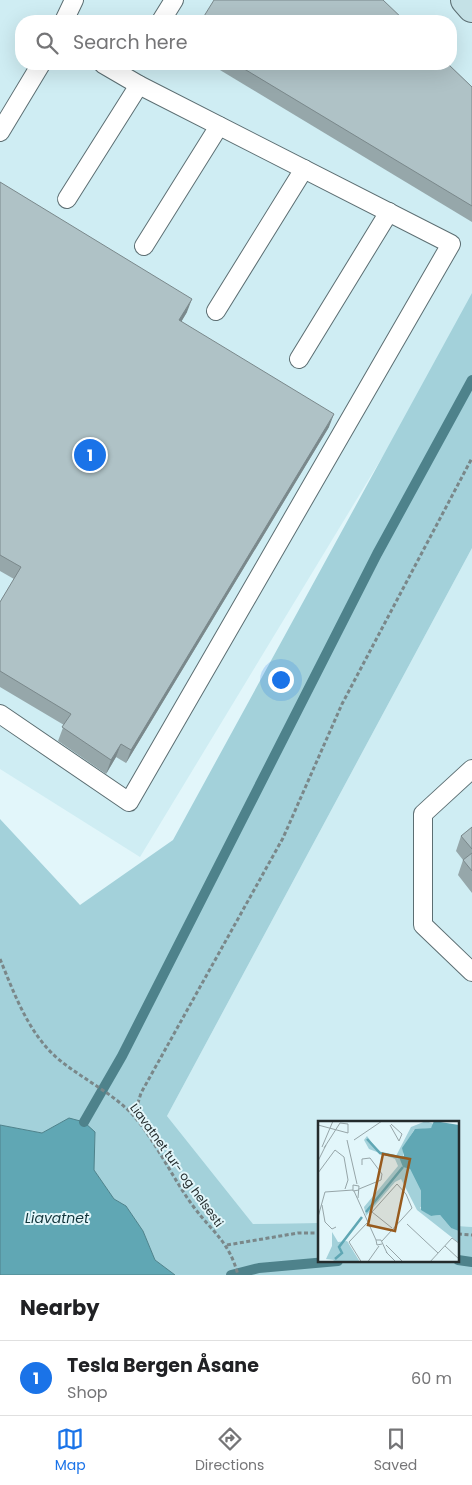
<!DOCTYPE html>
<meta charset="utf-8">
<style>
body{margin:0;font-family:Poppins,sans-serif;background:#f6f6f6;color:#202124}
.you{position:absolute;left:280px;top:679px;width:18px;height:18px;margin:-12px;border:4px solid #fff;border-radius:50%;background:#1a73e8;box-shadow:0 0 0 8px #1a73e833}
.badge{display:grid;place-items:center;width:32px;height:32px;border-radius:50%;background:#1a73e8;color:#fff;font-size:16px;font-weight:700}
.pin{position:absolute;translate:-50% -50%;border:2px solid #fff;box-shadow:0 1px 5px #0006}
.list{margin:0;padding:0;list-style:none}
h2{display:flex;justify-content:space-between;align-items:center;height:65px;margin:0;padding:0 20px;font-size:21px}
h2 small{font-size:16px;font-weight:400;color:#757577}
.list li{display:grid;grid-template-columns:32px 1fr auto;gap:15px;align-items:center;box-sizing:border-box;height:75px;padding:0 20px;border-top:1px solid #e0e0e0}
.list b{display:block;font-size:19px;white-space:nowrap}
.list p{margin:0;font-size:16px;white-space:nowrap;color:#757577}
.list em{font-size:16px;font-style:normal;color:#757577}
.icon{flex:none;width:28px;height:28px;fill:none;stroke:currentColor;stroke-width:2;stroke-linecap:round;stroke-linejoin:round}
.map{position:relative;flex:none;width:472px;height:1275px;overflow:hidden}
.search{position:absolute;background:#fff;box-shadow:0 5px 20px #0002;left:15px;right:15px;top:15px;height:55px;display:flex;align-items:center;gap:12px;box-sizing:border-box;padding:0 18px;border-radius:20px;color:#757577;font-size:19px}
.sheet{height:140px;background:#fff}
nav{display:flex;justify-content:space-around;align-items:center;box-sizing:border-box;height:70px;border-top:1px solid #e0e0e0;background:#fff;font-size:14px;color:#757577}
nav a{display:grid;justify-items:center;gap:2px}
nav .on{color:#1a73e8}
.map>svg:first-child{display:block}
.built{fill:#cfedf3;fill-rule:evenodd}
.green{fill:#a3d1da}
.water{fill:#60a7b4;stroke:#4e828b}
.lines{fill:none;stroke-linecap:round;stroke-linejoin:round}
.stream{stroke:#4e828b;stroke-width:10}
.service-casing{stroke:#5c6e72;stroke-width:20}
.secondary-casing{stroke:#5c6e72;stroke-width:30}
.path{stroke:#7a8789;stroke-width:3;stroke-dasharray:4 2.5;stroke-linecap:butt}
.service{stroke:#fff;stroke-width:18}
.secondary{stroke:#c4e1e6;stroke-width:28}
.wall{fill:#96a7aa}
.shaded-wall{fill:#7a888b}
.building{fill:#afc2c6;stroke:#7a888b}
.labels{text-anchor:middle;dominant-baseline:central;stroke-width:4;stroke-linejoin:round;paint-order:stroke}
.street-label{font-size:12px;fill:#232b2c;stroke:#e2f6fa}
.water-label{font-size:14px;font-style:italic;fill:#12353b;stroke:#e2f6fa}
.inset-river{fill:none;stroke:#60a7b4;stroke-width:2.5}
.inset-road{fill:none;stroke:#96a5a8;stroke-width:1}
.view{fill:#975a1d;fill-opacity:0.15;stroke:#975a1d;stroke-width:2.5}
.inset-edge{fill:none;stroke:#232b2c;stroke-width:2.5}
</style>
<div class="map">
<svg width="472" height="1275" viewBox="0 0 472 1275">
<rect width="100%" height="100%" fill="#e2f6fa"/>
<!-- built -->
<g class="built">
<path d="M 0,0 L 453,0 L 472,24 L 472,309 L 140,857 L 0,769 ZM 21,21 L 451,21 L 451,64 L 21,64 Z"/>
<path d="M 472,548 L 472,1227 L 458,1226 L 458,1122 L 320,1122 L 319,1223 L 253,1224 L 167,1116 Z"/>
</g>
<!-- green -->
<path class="green" d="M 472,293 L 472,548 L 167,1116 L 253,1224 L 319,1223 L 320,1261 L 458,1261 L 458,1226 L 472,1227 L 472,1275 L 175,1275 L 155,1260 L 143,1231 L 126,1206 L 114,1199 L 94,1170 L 95,1132 L 69,1118 L 42,1133 L 0,1125 L 0,819 L 80,905 L 173,840 Z"/>
<!-- water -->
<path class="water" d="M 69,1118 L 84,1122 L 95,1132 L 94,1170 L 114,1199 L 126,1206 L 143,1231 L 155,1260 L 175,1275 L 0,1275 L 0,1125 L 42,1133 Z"/>
<g class="lines">
<!-- stream -->
<g class="stream">
<path d="M 84,1122 L 122,1056 L 377,554 L 472,380"/>
<path d="M 458,1260 L 472,1262"/>
<path d="M 231,1275 L 259,1268 L 338,1261"/>
</g>
<!-- service casing -->
<g class="service-casing">
<g id="service">
<path d="M 64,21 L 74,0"/>
<path d="M 161,21 L 174,0"/>
<path d="M 0,132 L 41,64"/>
<path d="M 67,199 L 139,85"/>
<path d="M 144,246 L 219,126"/>
<path d="M 216,311 L 304,169"/>
<path d="M 299,359 L 389,212"/>
<path d="M 0,714 L 129,802 L 451,244 L 139,85 L 103,64"/>
<path d="M 472,769 L 423,814 L 423,925 L 472,972"/>
</g>
</g>
<!-- secondary casing -->
<g class="secondary-casing">
<path id="secondary" d="M 465,0 L 472,8"/>
</g>
<!-- path -->
<g class="path">
<path d="M 0,959 C 14,993 28,1032 56,1057 C 80,1078 110,1091 132,1114 C 154,1138 173,1179 193,1206 C 213,1233 229,1241 238,1275"/>
<path d="M 134,1116 L 141,1093 L 283,838 L 342,704 L 472,458"/>
<path d="M 458,1234 L 472,1235"/>
<path d="M 227,1245 L 298,1233 L 320,1233"/>
</g>
<!-- service -->
<use href="#service" class="service"/>
<!-- secondary -->
<use href="#secondary" class="secondary"/>
</g>
<!-- wall -->
<g class="wall">
<path d="M 210,64 L 448,64 L 472,87 L 472,222 Z"/>
<path d="M 0,182 L 187,312 L 181,322 L 329,427 L 126,763 L 116,757 L 106,774 L 58,741 L 64,725 L 0,687 L 0,602 L 14,579 L 0,571 Z"/>
<path d="M 472,827 L 472,893 L 458,875 L 463,860 L 456,851 L 461,836 Z"/>
</g>
<!-- shaded-wall -->
<g class="shaded-wall">
<path d="M 192,299 L 187,312 L 174,334 L 179,320 Z"/>
<path d="M 334,414 L 329,427 L 126,763 L 131,750 Z"/>
<path d="M 121,744 L 116,757 L 106,774 L 111,760 Z"/>
</g>
<!-- building -->
<g class="building">
<path d="M 214,0 L 383,0 L 405,21 L 201,21 Z"/>
<path d="M 236,64 L 448,64 L 472,87 L 472,206 Z"/>
<path d="M 0,182 L 192,299 L 179,320 L 334,414 L 131,750 L 121,744 L 111,760 L 62,727 L 71,714 L 0,671 L 0,602 L 21,567 L 0,555 Z"/>
<path d="M 472,827 L 472,849 L 461,836 Z"/>
<path d="M 472,853 L 472,871 L 463,860 Z"/>
</g>
<g class="labels">
<!-- street labels -->
<g class="street-label">
<text transform="translate(177 1165) rotate(54)">Liavatnet tur- og helsesti</text>
</g>
<!-- water labels -->
<g class="water-label">
<text x="57" y="1218">Liavatnet</text>
</g>
</g>
<!-- overview -->
<g transform="translate(318 1121)">
<rect width="141" height="141" fill="#e2f6fa"/>
<path d="M 108,0 L 116,3 L 113,7 L 96,9 L 85,27 L 85,45 L 92,48 L 103,70 L 105,83 L 102,87 L 113,95 L 122,94 L 133,107 L 140,108 L 141,122 L 99,89 L 83,58 L 77,61 L 48,95 L 46,86 L 80,45 L 77,38 L 51,28 L 46,19 L 49,15 L 60,30 L 78,35 L 93,6 ZM 14,111 L 20,121 L 29,120 L 42,141 L 14,141 L 16,139 L 8,138 L 14,125 Z" fill="#a3d1da"/>
<path d="M 116,0 L 141,4 L 141,110 L 133,107 L 122,94 L 113,95 L 103,89 L 103,70 L 92,48 L 85,46 L 81,36 L 86,35 L 84,27 L 97,8 L 113,7 Z" fill="#60a7b4"/>
<path class="inset-river" d="M 49,18 L 62,32 L 81,36M 48,91 L 85,46M 17,138 L 24,132 L 21,126 L 44,96"/>
<path class="inset-road" d="M 0,4 L 30,12M 72,4 L 81,20 L 84,13 L 73,3M 29,19 L 39,63M 36,19 L 64,0M 4,26 L 15,0M 6,27 L 22,2 L 30,3 L 30,12M 0,40 L 8,24M 0,52 L 17,29 L 26,36 L 30,59 L 27,68M 41,68 L 63,59 L 64,53 L 52,37 L 44,38 L 44,44M 36,70 L 58,119M 40,77 L 41,65 L 35,64 L 35,70 L 41,69M 4,84 L 7,101 L 14,108 L 18,106M 0,96 L 7,71 L 35,69M 89,103 L 120,132M 64,120 L 94,87 L 88,73 L 79,63 L 54,91 L 74,107M 64,123 L 59,124 L 58,119 L 63,119 L 69,132M 68,124 L 86,142M 127,125 L 142,139M 68,131 L 79,142M 44,142 L 31,121 L 49,102M 49,142 L 61,125M 111,142 L 134,117 L 142,123"/>
<path class="view" d="M 65,33 L 92,38 L 77,110 L 50,104 Z"/>
<rect width="141" height="141" class="inset-edge"/>
</g>
</svg>
<div class="you"></div>
<div class="pin badge" style="left:90px;top:455px">1</div>
<div class="search"><svg class="icon" aria-label="search" viewBox="0 0 24 24"><circle cx="10" cy="10" r="6"/><path d="M15 15l6 6"/></svg>Search here</div>
</div>
<section class="sheet">
<h2>Nearby<small></small></h2>
<ul class="list">
<li><span class="badge">1</span><div><b>Tesla Bergen Åsane</b><p>Shop</p></div><em>60 m</em></li>
</ul>
</section>
<nav>
<a class="on"><svg class="icon" aria-label="map" viewBox="0 0 24 24"><path d="M3 6l6-2 6 2 6-2v14l-6 2-6-2-6 2zM9 4v14M15 6v14"/></svg>Map</a>
<a><svg class="icon" aria-label="directions" viewBox="0 0 24 24"><path d="M12 3l9 9-9 9-9-9zM9 14v-3h6M13 9l2 2-2 2"/></svg>Directions</a>
<a><svg class="icon" aria-label="saved" viewBox="0 0 24 24"><path d="M7 4h10v16l-5-4-5 4z"/></svg>Saved</a>
</nav>
